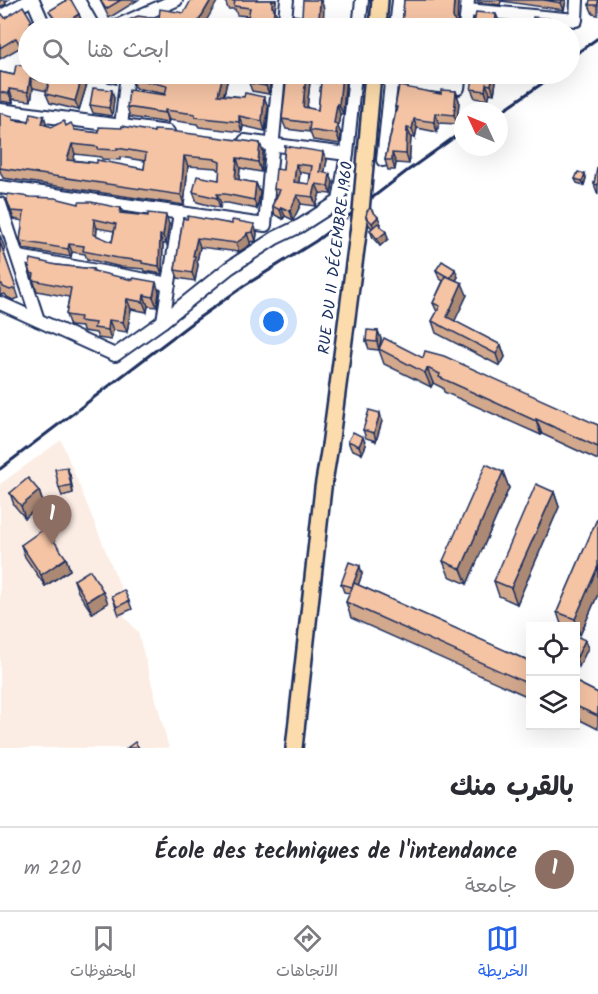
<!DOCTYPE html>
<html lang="ar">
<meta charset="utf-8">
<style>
body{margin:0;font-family:Kalam,"Playpen Sans Arabic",sans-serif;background:#f7f7f7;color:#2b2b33;direction:rtl}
.controls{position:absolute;right:18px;bottom:18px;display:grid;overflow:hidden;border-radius:0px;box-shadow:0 6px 24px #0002}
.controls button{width:54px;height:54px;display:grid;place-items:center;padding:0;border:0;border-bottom:2px solid #e1e1e2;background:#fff;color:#2b2b33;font:30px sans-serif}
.compass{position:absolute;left:454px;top:102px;width:54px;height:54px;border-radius:50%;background:#fff;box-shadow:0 6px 24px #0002;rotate:314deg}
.you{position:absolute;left:274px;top:322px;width:21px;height:21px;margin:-15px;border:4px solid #fff;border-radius:50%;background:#1a73e8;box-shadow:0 0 0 9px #1a73e833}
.badge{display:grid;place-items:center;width:39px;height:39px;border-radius:50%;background:#2563eb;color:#fff;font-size:20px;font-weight:700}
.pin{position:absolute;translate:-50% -50px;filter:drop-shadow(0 2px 3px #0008)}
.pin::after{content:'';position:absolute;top:32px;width:21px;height:18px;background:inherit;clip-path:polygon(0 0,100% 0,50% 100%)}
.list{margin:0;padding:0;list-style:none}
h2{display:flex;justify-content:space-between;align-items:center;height:78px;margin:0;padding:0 24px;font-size:26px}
h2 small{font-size:20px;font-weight:400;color:#7c7c81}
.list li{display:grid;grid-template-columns:39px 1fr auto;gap:18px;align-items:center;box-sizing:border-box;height:84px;padding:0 24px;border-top:2px solid #e1e1e2}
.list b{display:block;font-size:22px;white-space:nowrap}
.list p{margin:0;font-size:20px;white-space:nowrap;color:#7c7c81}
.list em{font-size:20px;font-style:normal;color:#7c7c81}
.icon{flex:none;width:33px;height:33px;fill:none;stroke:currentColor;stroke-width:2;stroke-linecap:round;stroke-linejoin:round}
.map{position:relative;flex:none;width:598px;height:748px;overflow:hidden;direction:ltr}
.search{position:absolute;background:#fff;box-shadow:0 6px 24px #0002;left:18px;right:18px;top:18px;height:66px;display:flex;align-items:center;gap:15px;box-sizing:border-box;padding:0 21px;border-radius:33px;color:#7c7c81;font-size:22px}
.sheet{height:162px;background:#fff}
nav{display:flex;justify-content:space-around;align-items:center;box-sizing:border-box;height:84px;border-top:2px solid #e1e1e2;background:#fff;font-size:16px;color:#7c7c81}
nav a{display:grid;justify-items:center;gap:3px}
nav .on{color:#2563eb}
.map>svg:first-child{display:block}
.built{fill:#fcede4}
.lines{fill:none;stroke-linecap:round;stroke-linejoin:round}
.minor-casing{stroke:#1b2f5e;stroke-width:16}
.major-casing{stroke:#1b2f5e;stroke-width:20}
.minor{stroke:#fff;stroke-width:12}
.major{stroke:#fcdcac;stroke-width:15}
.rail{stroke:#1b2f5e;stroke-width:3}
.major-bridge-casing{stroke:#1b2f5e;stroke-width:20;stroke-linecap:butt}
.major-bridge{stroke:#fcdcac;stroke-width:15}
.wall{fill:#d3a98e;stroke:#1b2f5e;stroke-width:1.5;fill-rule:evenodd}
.shaded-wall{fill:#ac8974;stroke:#1b2f5e;stroke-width:1.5}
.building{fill:#f5c4a5;stroke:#1b2f5e;stroke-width:1.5;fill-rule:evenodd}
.labels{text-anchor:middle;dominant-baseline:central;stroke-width:6;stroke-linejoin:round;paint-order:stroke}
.street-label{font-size:16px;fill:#1b2f5e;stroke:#fff}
</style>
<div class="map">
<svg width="598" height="748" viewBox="0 0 598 748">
<rect width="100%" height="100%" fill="#fff"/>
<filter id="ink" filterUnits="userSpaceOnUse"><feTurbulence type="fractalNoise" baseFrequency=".0167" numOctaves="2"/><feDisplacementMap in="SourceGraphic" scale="12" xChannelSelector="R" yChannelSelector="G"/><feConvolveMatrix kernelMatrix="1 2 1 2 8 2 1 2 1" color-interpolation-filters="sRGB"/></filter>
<g filter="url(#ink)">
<!-- built -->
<path class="built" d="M 61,440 L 128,606 L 124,616 L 138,632 L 169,748 L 0,748 L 0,484 Z"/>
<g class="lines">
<!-- minor casing -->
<g class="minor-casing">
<g id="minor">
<path d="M 33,0 L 45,28"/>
<path d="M 78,0 L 94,28"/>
<path d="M 467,10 L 576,20 L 577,0"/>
<path d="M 0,17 L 30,0"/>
<path d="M 112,28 L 176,0"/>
<path d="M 284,28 L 287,0"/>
<path d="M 359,28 L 362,0"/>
<path d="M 396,28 L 399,0"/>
<path d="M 465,28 L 468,0"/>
<path d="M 391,81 L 458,88 L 460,74"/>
<path d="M 0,110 L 168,132"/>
<path d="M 121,126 L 127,74"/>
<path d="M 245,141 L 347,154 L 355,74"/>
<path d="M 383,160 L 392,74"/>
<path d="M 0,187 L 265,225 L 279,74"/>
<path d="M 0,204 L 38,320"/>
<path d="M 19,257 L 169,284"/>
<path d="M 0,303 L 115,355 L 163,321 L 229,268 L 275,238 L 300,226 L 339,201 L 347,154"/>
<path d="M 163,321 L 180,213"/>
</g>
</g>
<!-- major casing -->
<g class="major-casing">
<g id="major">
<path d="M 378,28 L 380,0"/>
<path d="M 294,748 L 323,488 L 330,446"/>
</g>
</g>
<!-- minor -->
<use href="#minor" class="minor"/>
<!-- major -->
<use href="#major" class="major"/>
<!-- rail -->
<g class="rail">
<path d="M 570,58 L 598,38"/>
<path d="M 499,113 L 556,74"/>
<path d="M 0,469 L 193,322 L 244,286 L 316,241 L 407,171 L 463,131"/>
</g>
<!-- major-bridge casing -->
<g class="major-bridge-casing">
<path id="major-bridge" d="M 330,446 L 361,211 L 373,74"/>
</g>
<!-- major-bridge -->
<use href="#major-bridge" class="major-bridge"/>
</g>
<!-- wall -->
<g class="wall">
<path d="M 0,0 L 8,0 L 5,2 L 6,4 L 0,7 Z"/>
<path d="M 100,0 L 138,0 L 109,18 Z"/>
<path d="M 225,0 L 276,0 L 275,11 L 277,16 L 276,28 L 246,28 L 248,16 L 237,15 L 235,9 L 228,9 Z"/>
<path d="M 404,0 L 458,0 L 457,28 L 402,28 Z"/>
<path d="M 477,0 L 566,0 L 564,10 L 501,1 L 500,5 L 478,2 Z"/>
<path d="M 598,0 L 598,15 L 593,14 L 589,5 Z"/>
<path d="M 0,16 L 28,28 L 28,64 L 19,48 L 0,59 Z"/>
<path d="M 0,72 L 14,75 L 90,74 L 79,110 L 50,103 L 46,94 L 47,91 L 33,88 L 31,101 L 13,99 L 13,103 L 0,101 Z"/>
<path d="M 95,74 L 118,74 L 116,84 L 97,79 Z"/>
<path d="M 251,74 L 271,74 L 269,94 L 252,91 L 249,83 Z"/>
<path d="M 287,74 L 346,74 L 343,114 L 340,114 L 338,127 L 341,134 L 340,144 L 313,140 L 310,132 L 286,129 L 282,119 ZM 310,82 L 321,83 L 318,110 L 307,108 Z"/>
<path d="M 400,74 L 421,74 L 421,76 Z"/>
<path d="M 432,74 L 450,74 L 450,79 L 433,77 Z"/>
<path d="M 497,75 L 494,94 L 490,93 L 488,100 L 475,98 L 471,89 Z"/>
<path d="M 132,78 L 227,82 L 224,95 L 244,97 L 264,97 L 268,107 L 265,131 L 243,126 L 242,132 L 199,127 L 197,124 L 169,120 L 168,123 L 130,117 L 127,107 L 165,94 L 135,88 Z"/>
<path d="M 456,91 L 459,101 L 457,124 L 439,123 L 437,132 L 417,128 L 415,138 L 411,137 L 409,164 L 396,163 L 395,170 L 388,170 L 385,160 L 396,109 L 395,107 L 441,94 Z"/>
<path d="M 114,98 L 112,116 L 93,113 L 90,105 Z"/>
<path d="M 0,113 L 15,120 L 29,122 L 44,116 L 47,126 L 52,127 L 66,126 L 75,130 L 263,152 L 261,172 L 240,168 L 239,180 L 256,183 L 260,193 L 257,209 L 228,203 L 221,203 L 220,208 L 197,202 L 193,192 L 219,180 L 220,170 L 218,170 L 217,168 L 188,166 L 184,205 L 3,178 L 0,171 ZM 75,154 L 101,157 L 102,159 L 120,160 L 120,157 L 145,161 L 144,169 L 73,160 Z"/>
<path d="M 285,146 L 327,160 L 324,173 L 333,182 L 331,194 L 320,193 L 316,206 L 301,204 L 293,220 L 285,216 L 283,219 L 275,215 L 272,206 L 276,197 L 274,189 L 283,170 ZM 300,172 L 310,174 L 309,184 L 299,183 Z"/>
<path d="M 598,168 L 598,195 L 594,184 Z"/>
<path d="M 585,174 L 586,178 L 584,185 L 577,183 L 575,179 Z"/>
<path d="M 7,200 L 79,204 L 121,208 L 123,214 L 169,224 L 166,244 L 163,244 L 162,274 L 145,271 L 144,269 L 121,267 L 87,259 L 85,254 L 72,252 L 71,257 L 24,249 L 20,241 L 23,221 L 14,219 ZM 97,228 L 114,231 L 112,242 L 96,236 Z"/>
<path d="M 366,217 L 381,224 L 380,225 L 386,232 L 388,239 L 380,246 L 373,238 L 370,230 L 372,228 L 369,225 Z"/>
<path d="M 183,218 L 232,224 L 257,233 L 256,241 L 250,242 L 250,245 L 239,252 L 200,247 L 197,261 L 198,265 L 195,281 L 178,278 L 175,270 Z"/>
<path d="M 0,235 L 5,249 L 3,250 L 19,298 L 13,300 L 7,297 L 5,294 L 0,295 Z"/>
<path d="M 56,265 L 93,269 L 94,271 L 159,292 L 157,307 L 148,306 L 147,312 L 131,309 L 127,332 L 113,330 L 111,340 L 98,338 L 96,333 L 83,331 L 82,327 L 70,326 L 66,315 L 69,297 L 37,291 L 29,268 Z"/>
<path d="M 436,270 L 458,277 L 456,280 L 467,295 L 454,321 L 501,345 L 505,357 L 500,366 L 436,333 L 432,321 L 437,312 L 433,303 L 443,281 L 439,278 Z"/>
<path d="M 378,331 L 381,339 L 380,347 L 423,358 L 598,425 L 598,460 L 542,434 L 541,435 L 444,392 L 443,388 L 433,383 L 431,387 L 384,364 L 379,350 L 369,349 L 366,341 Z"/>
<path d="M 382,421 L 376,441 L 366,438 L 363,430 Z"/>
<path d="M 348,441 L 366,445 L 362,454 L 351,449 Z"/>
<path d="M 503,472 L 509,488 L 467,584 L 449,576 L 443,561 Z"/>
<path d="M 70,475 L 73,493 L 62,496 L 59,488 Z"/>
<path d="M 39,491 L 43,503 L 25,518 L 14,505 L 10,493 Z"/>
<path d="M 554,492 L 559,507 L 517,604 L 499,596 L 494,581 Z"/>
<path d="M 598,517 L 598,594 L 580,635 L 576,633 L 576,627 L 562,627 L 557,612 Z"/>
<path d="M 21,545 L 66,558 L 70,570 L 45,586 L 25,557 Z"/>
<path d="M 362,574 L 358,585 L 531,662 L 531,698 L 351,618 L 346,602 L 350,593 L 344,592 L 341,584 Z"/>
<path d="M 74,580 L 108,603 L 92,613 L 78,592 Z"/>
<path d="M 112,596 L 129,601 L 132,609 L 119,615 Z"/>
<path d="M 576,682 L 598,693 L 598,729 L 576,718 Z"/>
</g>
<!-- shaded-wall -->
<g class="shaded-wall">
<path d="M 211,0 L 216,0 L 217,2 L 202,28 L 198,22 Z"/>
<path d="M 272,0 L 276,0 L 275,11 L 277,16 L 276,28 L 273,22 L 272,7 Z"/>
<path d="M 320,0 L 321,0 L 324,8 L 323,28 L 319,20 Z"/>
<path d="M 454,0 L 458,0 L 457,28 L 455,28 L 455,26 L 453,17 Z"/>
<path d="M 562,0 L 566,0 L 564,10 L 561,3 Z"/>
<path d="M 79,14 L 83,26 L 80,28 L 57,28 Z"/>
<path d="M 496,14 L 500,23 L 499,28 L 495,28 Z"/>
<path d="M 32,21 L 35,28 L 32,28 L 30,22 Z"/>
<path d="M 83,74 L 90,74 L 79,110 L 75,101 Z"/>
<path d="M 113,74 L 118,74 L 116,84 Z"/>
<path d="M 223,74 L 227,82 L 221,105 L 218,95 Z"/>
<path d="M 267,74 L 271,74 L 269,94 L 266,86 Z"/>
<path d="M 306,74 L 310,82 L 306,117 L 303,107 Z"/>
<path d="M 342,74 L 346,74 L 343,114 L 339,105 Z"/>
<path d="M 493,74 L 497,74 L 497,75 L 494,94 L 491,85 Z"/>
<path d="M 30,78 L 33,88 L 31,101 L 28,92 Z"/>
<path d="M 486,84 L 490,93 L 488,100 L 485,91 Z"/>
<path d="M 9,89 L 13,99 L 13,103 L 9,94 Z"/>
<path d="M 112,90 L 114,98 L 112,116 L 109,108 Z"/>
<path d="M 456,91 L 459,101 L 457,124 L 454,115 Z"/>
<path d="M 264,97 L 268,107 L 265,131 L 262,121 Z"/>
<path d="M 337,104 L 340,114 L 338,127 L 341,134 L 340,144 L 334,123 Z"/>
<path d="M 165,110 L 169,120 L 168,123 L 165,113 Z"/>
<path d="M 435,113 L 439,123 L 437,132 L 434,122 Z"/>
<path d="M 44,116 L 47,126 L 42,124 Z"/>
<path d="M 239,116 L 243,126 L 242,132 L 239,122 Z"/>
<path d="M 414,119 L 417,128 L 415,138 L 412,129 Z"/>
<path d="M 407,128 L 411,137 L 409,164 L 406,154 Z"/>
<path d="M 260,143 L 263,152 L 261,172 L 258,162 Z"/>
<path d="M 72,144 L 75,154 L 71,169 L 67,160 Z"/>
<path d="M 323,152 L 327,160 L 323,181 L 320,172 Z"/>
<path d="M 392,153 L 396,163 L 395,170 L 392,160 Z"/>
<path d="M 184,156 L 188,166 L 184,205 L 181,195 Z"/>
<path d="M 237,158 L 240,168 L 238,188 L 235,179 Z"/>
<path d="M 296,164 L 300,172 L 298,191 L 294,182 Z"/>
<path d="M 330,174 L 333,182 L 331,194 L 328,186 Z"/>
<path d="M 585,174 L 586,178 L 584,185 L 582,181 Z"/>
<path d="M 256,183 L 260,193 L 257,209 L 254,200 Z"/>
<path d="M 316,184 L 320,193 L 316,206 L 313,197 Z"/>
<path d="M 217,194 L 221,203 L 220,208 L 217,198 Z"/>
<path d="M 297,195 L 301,204 L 293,220 L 290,211 Z"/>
<path d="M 281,207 L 285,216 L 283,219 L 280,210 Z"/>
<path d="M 166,215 L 169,224 L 166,244 L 163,236 Z"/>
<path d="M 378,217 L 381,224 L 375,231 L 372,223 Z"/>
<path d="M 94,219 L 97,228 L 96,243 L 93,234 Z"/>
<path d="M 254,224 L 257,233 L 256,241 L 253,232 Z"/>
<path d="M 386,232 L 388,239 L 380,246 L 377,239 Z"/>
<path d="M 247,233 L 250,242 L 250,245 L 239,252 L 236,243 Z"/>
<path d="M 160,235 L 163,244 L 162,274 L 159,266 Z"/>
<path d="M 197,238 L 200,247 L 197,261 L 198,265 L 195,281 L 192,273 L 193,256 Z"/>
<path d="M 69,244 L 72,252 L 71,257 L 68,249 Z"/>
<path d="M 455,269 L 458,277 L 452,287 L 450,279 Z"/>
<path d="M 156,282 L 159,292 L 157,307 L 153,297 Z"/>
<path d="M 462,283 L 467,295 L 451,329 L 447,317 Z"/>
<path d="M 144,295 L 148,306 L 147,312 L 143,302 Z"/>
<path d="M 127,299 L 131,309 L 127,332 L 123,322 Z"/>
<path d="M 109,320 L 113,330 L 111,340 L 108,330 Z"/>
<path d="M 378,331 L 381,339 L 379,350 L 377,342 Z"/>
<path d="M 501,345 L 505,357 L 500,366 L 496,354 Z"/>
<path d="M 427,368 L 433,383 L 431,387 L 425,373 Z"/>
<path d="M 380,413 L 382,421 L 376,441 L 374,433 Z"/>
<path d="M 536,419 L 542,434 L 541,435 L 536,421 Z"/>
<path d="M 363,437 L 366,445 L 362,454 L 359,446 Z"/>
<path d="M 67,467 L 70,475 L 73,493 L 71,485 Z"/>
<path d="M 503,472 L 509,488 L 467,584 L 461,569 Z"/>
<path d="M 39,491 L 43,503 L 25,518 L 21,506 Z"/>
<path d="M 554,492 L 559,507 L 517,604 L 511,588 Z"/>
<path d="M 66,558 L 70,570 L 45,586 L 41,575 Z"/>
<path d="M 360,566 L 362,574 L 355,595 L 352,587 Z"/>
<path d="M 598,566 L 598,594 L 580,635 L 575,619 Z"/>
<path d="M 103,591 L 108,603 L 92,613 L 87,601 Z"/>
<path d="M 585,640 L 588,648 L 579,667 L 576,659 Z"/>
</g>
<!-- building -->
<g class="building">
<path d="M 67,0 L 71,0 L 79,14 L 57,28 L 54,28 L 49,21 L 54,18 L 49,11 Z"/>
<path d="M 100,0 L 121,0 L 106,9 Z"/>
<path d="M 191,0 L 211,0 L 198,22 L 217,25 L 217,22 L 230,24 L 229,27 L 235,28 L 122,28 L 122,23 L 138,16 L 159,19 L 160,9 L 184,13 Z"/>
<path d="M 225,0 L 272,0 L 272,7 L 274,8 L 273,22 L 270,21 L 270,28 L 246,28 L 250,8 L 234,6 L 235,1 Z"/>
<path d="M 303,0 L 320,0 L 319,20 L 344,23 L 343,28 L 291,28 L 292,15 L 302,16 Z"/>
<path d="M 404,0 L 454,0 L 453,17 L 455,23 L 455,26 L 450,26 L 450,28 L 434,28 L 435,25 L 419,23 L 419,28 L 402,28 Z"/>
<path d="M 544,0 L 562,0 L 561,3 Z"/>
<path d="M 590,0 L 598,0 L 598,5 L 589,5 Z"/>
<path d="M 23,6 L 32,21 L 30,22 L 33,28 L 28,28 L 28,61 L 16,38 L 0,48 L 0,16 L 2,14 L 5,18 Z"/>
<path d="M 476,12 L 496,14 L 495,28 L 477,28 L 477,25 L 474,25 Z"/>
<path d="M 533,17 L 553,19 L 564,23 L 561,28 L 525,28 L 526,23 L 532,24 Z"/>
<path d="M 100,25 L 115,28 L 99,28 Z"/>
<path d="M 509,26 L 521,28 L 508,28 Z"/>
<path d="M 16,65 L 28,66 L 28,74 L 83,74 L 75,101 L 46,94 L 49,82 L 30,78 L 28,92 L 9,89 L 9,94 L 0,92 L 0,72 L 14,75 Z"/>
<path d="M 133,74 L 223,74 L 218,95 L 244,97 L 245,93 L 264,97 L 262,121 L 239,116 L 239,122 L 195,117 L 195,114 L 165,110 L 165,113 L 127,107 L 129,90 L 165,95 L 167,86 L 132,78 Z"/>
<path d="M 251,74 L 267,74 L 266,86 L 249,83 Z"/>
<path d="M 287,74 L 306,74 L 303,107 L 318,110 L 322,74 L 342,74 L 339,105 L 337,104 L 334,123 L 337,124 L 336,134 L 309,130 L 310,123 L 282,119 Z"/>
<path d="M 474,74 L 493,74 L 491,85 L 486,84 L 485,91 L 471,89 Z"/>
<path d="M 399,86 L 441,94 L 441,90 L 456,91 L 454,115 L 435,113 L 434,122 L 414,119 L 412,129 L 407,128 L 406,154 L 392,153 L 392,160 L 385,160 L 397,107 L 395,107 Z"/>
<path d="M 93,88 L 112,90 L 109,108 L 90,105 Z"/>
<path d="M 0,113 L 13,116 L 13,120 L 29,122 L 31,113 L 44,116 L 42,124 L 52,127 L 64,121 L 66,126 L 71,123 L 75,130 L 99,133 L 99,127 L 122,128 L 122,126 L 154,132 L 154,130 L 170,131 L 260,143 L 258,162 L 237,158 L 235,179 L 256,183 L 254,200 L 225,194 L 217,194 L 217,198 L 193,192 L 197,176 L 219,180 L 220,162 L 215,160 L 215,159 L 184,156 L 181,195 L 0,168 ZM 72,144 L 98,147 L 98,149 L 117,150 L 117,148 L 146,153 L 144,169 L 97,160 L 97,163 L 67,160 Z"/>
<path d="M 285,146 L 323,152 L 320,172 L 330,174 L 328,186 L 316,184 L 313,197 L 297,195 L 290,211 L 281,207 L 280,210 L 272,206 L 280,190 L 274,189 L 276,169 L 283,170 ZM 296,164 L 312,166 L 309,184 L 294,182 Z"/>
<path d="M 597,167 L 598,168 L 598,185 L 594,184 Z"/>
<path d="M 578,172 L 585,174 L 582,181 L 575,179 Z"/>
<path d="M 8,194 L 30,197 L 55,198 L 79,204 L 79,202 L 91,202 L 121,208 L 120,213 L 148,216 L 148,213 L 166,215 L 163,236 L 160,235 L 159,266 L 142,263 L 142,261 L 118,258 L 83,251 L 84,246 L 69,244 L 68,249 L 20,241 L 24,212 L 11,211 L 7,200 ZM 94,219 L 116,224 L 112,242 L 93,234 Z"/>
<path d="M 370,208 L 378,217 L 372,223 L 366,217 L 367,211 Z"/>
<path d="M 188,216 L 232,224 L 232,220 L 254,224 L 253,232 L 247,233 L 246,236 L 236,243 L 197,238 L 193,256 L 195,256 L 192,273 L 175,270 L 183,218 L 187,219 Z"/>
<path d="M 378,223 L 386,232 L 377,239 L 370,230 Z"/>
<path d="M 0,242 L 16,288 L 10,290 L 3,287 L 2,284 L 0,284 Z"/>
<path d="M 31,259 L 56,265 L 93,269 L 93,271 L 133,280 L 133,278 L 156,282 L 153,297 L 144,295 L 143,302 L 127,299 L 123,322 L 109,320 L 108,330 L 94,328 L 95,323 L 79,321 L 80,317 L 66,315 L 71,288 L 33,280 L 34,274 L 31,273 L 29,268 Z"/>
<path d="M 442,261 L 455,269 L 450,278 L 446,276 L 436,270 Z"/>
<path d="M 446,276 L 462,283 L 447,317 L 501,345 L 496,354 L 432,321 L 440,306 L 433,303 Z"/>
<path d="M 367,330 L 378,331 L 377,342 L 366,341 Z"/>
<path d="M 384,338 L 423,358 L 425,351 L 444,356 L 598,425 L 598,447 L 536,419 L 536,421 L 439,377 L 440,374 L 427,368 L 425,373 L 379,349 Z"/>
<path d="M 369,410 L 380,413 L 374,433 L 363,430 Z"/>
<path d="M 353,432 L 363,437 L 359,446 L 348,441 Z"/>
<path d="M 486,464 L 503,472 L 461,569 L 443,561 Z"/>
<path d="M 67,467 L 71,485 L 59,488 L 55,469 Z"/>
<path d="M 28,478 L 39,491 L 21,506 L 10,493 Z"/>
<path d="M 536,484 L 554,492 L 511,588 L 494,581 Z"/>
<path d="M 598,517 L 598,566 L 575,619 L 557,612 Z"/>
<path d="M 45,528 L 66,558 L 41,575 L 21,545 Z"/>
<path d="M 349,562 L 360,566 L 352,587 L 341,584 Z"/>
<path d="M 90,570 L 103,591 L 87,601 L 74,580 Z"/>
<path d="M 354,583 L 531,662 L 531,685 L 346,602 Z"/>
<path d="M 124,590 L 129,601 L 117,607 L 112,596 Z"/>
<path d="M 576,636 L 585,640 L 576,659 Z"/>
<path d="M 576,682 L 598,693 L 598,716 L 576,706 Z"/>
<path d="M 135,742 L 139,748 L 127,748 Z"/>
</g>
</g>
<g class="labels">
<!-- street labels -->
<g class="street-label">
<text transform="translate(336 258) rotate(-83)">RUE DU 11 DÉCEMBRE 1960</text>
</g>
</g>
</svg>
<div class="controls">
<button><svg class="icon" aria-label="locate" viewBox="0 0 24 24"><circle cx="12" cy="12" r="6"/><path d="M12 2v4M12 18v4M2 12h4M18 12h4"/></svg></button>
<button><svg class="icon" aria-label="layers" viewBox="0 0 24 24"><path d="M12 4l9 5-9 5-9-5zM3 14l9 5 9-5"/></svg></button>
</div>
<svg class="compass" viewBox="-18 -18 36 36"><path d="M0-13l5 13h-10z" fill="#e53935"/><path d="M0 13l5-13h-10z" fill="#7c7c81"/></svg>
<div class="you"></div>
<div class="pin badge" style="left:52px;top:545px;background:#8d6e63">1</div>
<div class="search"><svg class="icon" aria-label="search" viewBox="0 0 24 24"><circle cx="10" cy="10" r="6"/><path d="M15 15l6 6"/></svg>ابحث هنا</div>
</div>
<section class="sheet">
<h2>بالقرب منك<small></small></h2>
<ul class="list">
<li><span class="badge" style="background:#8d6e63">1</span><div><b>École des techniques de l'intendance</b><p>جامعة</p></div><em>220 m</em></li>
</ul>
</section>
<nav>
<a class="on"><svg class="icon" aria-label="map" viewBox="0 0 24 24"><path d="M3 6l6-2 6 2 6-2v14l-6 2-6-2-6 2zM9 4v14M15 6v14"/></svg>الخريطة</a>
<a><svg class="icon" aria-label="directions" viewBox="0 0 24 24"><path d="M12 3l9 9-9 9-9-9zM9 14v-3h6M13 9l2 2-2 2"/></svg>الاتجاهات</a>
<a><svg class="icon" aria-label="saved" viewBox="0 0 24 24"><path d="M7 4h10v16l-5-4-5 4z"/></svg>المحفوظات</a>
</nav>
